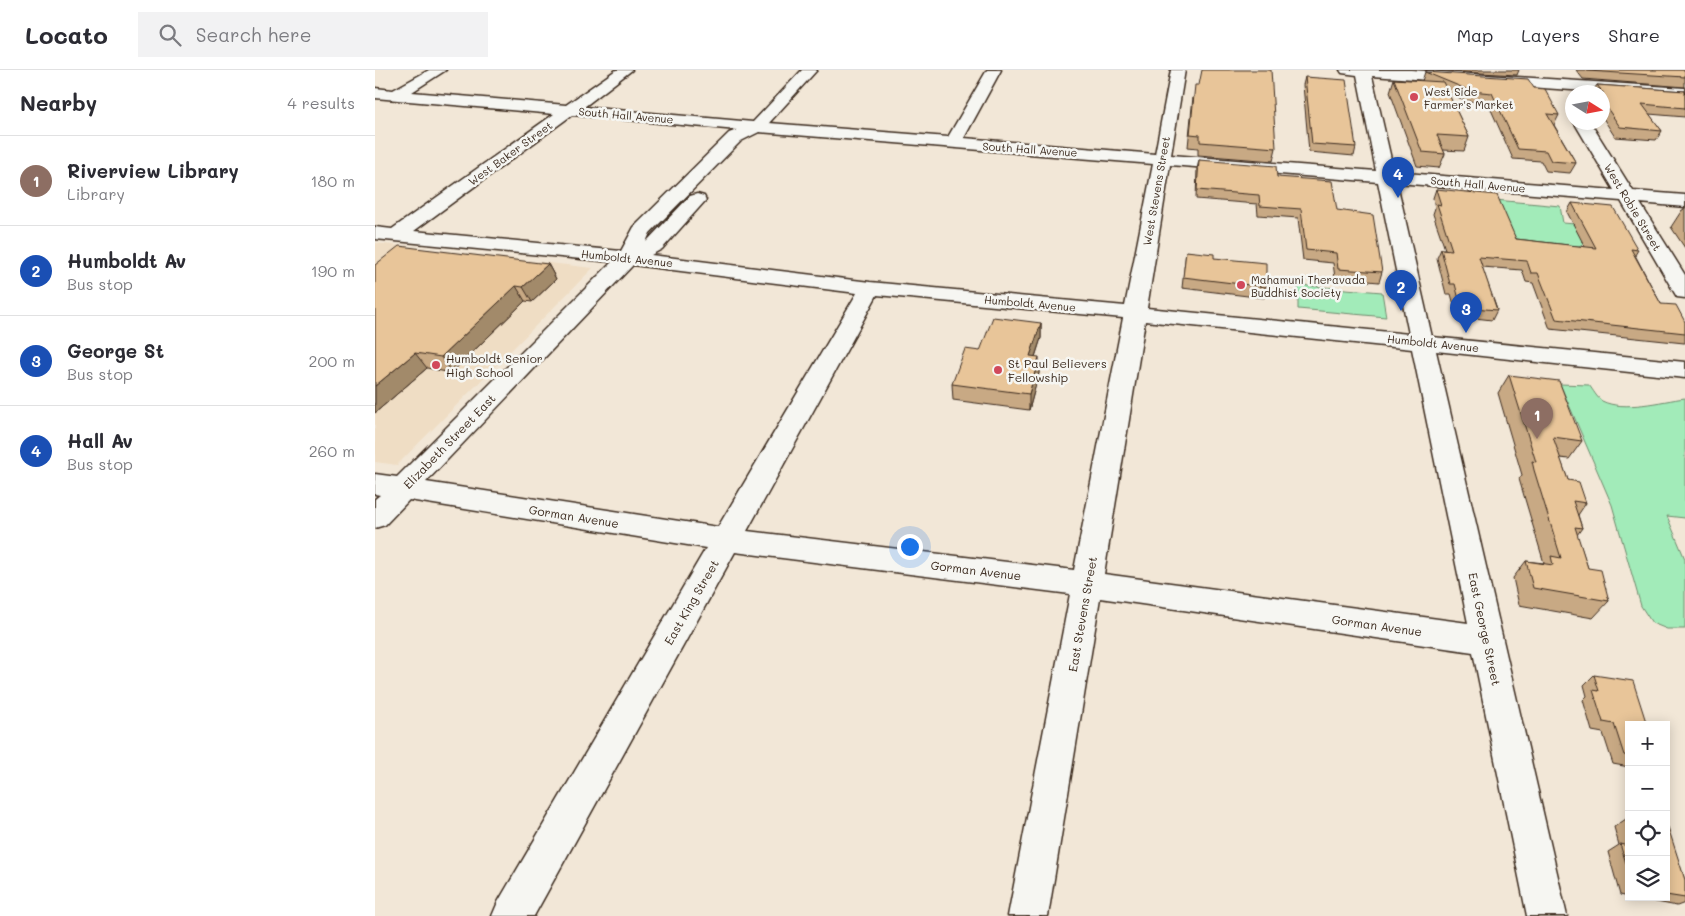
<!DOCTYPE html>
<meta charset="utf-8">
<style>
body{margin:0;font-family:Mali,sans-serif;background:#f2f2f3;color:#2b2b33}
.controls{position:absolute;right:15px;bottom:15px;display:grid;overflow:hidden;border-radius:0px;box-shadow:0 2px 12px #0003}
.controls button{width:45px;height:45px;display:grid;place-items:center;padding:0;border:0;border-bottom:1px solid #e1e1e2;background:#fff;color:#2b2b33;font:25px sans-serif}
.compass{position:absolute;left:1190px;top:15px;width:45px;height:45px;border-radius:50%;background:#fff;box-shadow:0 2px 12px #0003;rotate:101deg}
.you{position:absolute;left:534px;top:476px;width:18px;height:18px;margin:-12px;border:4px solid #fff;border-radius:50%;background:#1a73e8;box-shadow:0 0 0 8px #1a73e833}
.badge{display:grid;place-items:center;width:32px;height:32px;border-radius:50%;background:#b45309;color:#fff;font-size:16px;font-weight:700}
.pin{position:absolute;translate:-50% -41px;filter:drop-shadow(0 1px 2px #0008)}
.pin::after{content:'';position:absolute;top:26px;width:18px;height:15px;background:inherit;clip-path:polygon(0 0,100% 0,50% 100%)}
.list{margin:0;padding:0;list-style:none}
h2{display:flex;justify-content:space-between;align-items:center;height:65px;margin:0;padding:0 20px;font-size:21px}
h2 small{font-size:16px;font-weight:400;color:#7c7c81}
.list li{display:grid;grid-template-columns:32px 1fr auto;gap:15px;align-items:center;box-sizing:border-box;height:90px;padding:0 20px;border-top:1px solid #e1e1e2}
.list b{display:block;font-size:19px;white-space:nowrap}
.list p{margin:0;font-size:16px;white-space:nowrap;color:#7c7c81}
.list em{font-size:16px;font-style:normal;color:#7c7c81}
.icon{flex:none;width:28px;height:28px;fill:none;stroke:currentColor;stroke-width:2;stroke-linecap:round;stroke-linejoin:round}
.map{position:relative;flex:none;width:1310px;height:846px;overflow:hidden}
header{display:flex;align-items:center;gap:30px;box-sizing:border-box;height:70px;padding:0 25px;background:#fff;border-bottom:1px solid #e1e1e2}
header strong{font-size:24px}
nav{display:flex;gap:28px;margin-inline-start:auto;font-size:18px}
.search{width:350px;height:45px;background:#f2f2f3;display:flex;align-items:center;gap:12px;box-sizing:border-box;padding:0 18px;border-radius:0px;color:#7c7c81;font-size:19px}
main{display:flex}
aside{flex:1;background:#fff}
.map>svg:first-child{display:block}
.built{fill:#efddc4}
.green{fill:#a2ebb9;stroke:#6e8a6c}
.lines{fill:none;stroke-linecap:round;stroke-linejoin:round}
.minor-casing{stroke:#3b2a1e;stroke-width:3}
.minor{fill:#f6f6f2;fill-rule:evenodd}
.wall{fill:#c8a984;stroke:#3b2a1e}
.shaded-wall{fill:#a28a6b;stroke:#3b2a1e}
.building{fill:#e8c599;stroke:#3b2a1e}
.poi-dot{fill:#d1495b;stroke:#f6f6f2;stroke-width:2}
.labels{text-anchor:middle;dominant-baseline:central;stroke-width:5;stroke-linejoin:round;paint-order:stroke}
.far-poi-label{font-size:11px;fill:#3b2a1e;stroke:#f6f6f2;text-anchor:start}
.far-street-label{font-size:11px;fill:#3b2a1e;stroke:#f6f6f2}
.poi-label{font-size:12px;fill:#3b2a1e;stroke:#f6f6f2;text-anchor:start}
.street-label{font-size:12px;fill:#3b2a1e;stroke:#f6f6f2}
</style>
<header>
<strong>Locato</strong>
<div class="search"><svg class="icon" aria-label="search" viewBox="0 0 24 24"><circle cx="10" cy="10" r="6"/><path d="M15 15l6 6"/></svg>Search here</div>
<nav><a>Map</a><a>Layers</a><a>Share</a></nav>
</header>
<main>
<aside>
<h2>Nearby<small>4 results</small></h2>
<ul class="list">
<li><span class="badge" style="background:#8d6e63">1</span><div><b>Riverview Library</b><p>Library</p></div><em>180 m</em></li>
<li><span class="badge" style="background:#1a4fb4">2</span><div><b>Humboldt Av</b><p>Bus stop</p></div><em>190 m</em></li>
<li><span class="badge" style="background:#1a4fb4">3</span><div><b>George St</b><p>Bus stop</p></div><em>200 m</em></li>
<li><span class="badge" style="background:#1a4fb4">4</span><div><b>Hall Av</b><p>Bus stop</p></div><em>260 m</em></li>
</ul>
</aside>
<div class="map">
<svg width="1310" height="846" viewBox="0 0 1310 846">
<rect width="100%" height="100%" fill="#f2e7d7"/>
<filter id="ink" filterUnits="userSpaceOnUse"><feTurbulence type="fractalNoise" baseFrequency=".02" numOctaves="2"/><feDisplacementMap in="SourceGraphic" scale="10" xChannelSelector="R" yChannelSelector="G"/><feConvolveMatrix kernelMatrix="1 2 1 2 8 2 1 2 1" color-interpolation-filters="sRGB"/></filter>
<g filter="url(#ink)">
<!-- built -->
<path class="built" d="M 0,173 L 218,198 L 22,395 L 0,392 Z"/>
<!-- green -->
<g class="green">
<path d="M 1120,130 L 1185,136 L 1188,153 L 1200,154 L 1210,173 L 1204,176 L 1210,189 L 1149,179 L 1130,153 Z"/>
<path d="M 923,215 L 1007,222 L 1011,247 L 923,239 Z"/>
<path d="M 1185,314 L 1214,315 C 1218,320 1222,328 1227,331 C 1249,342 1286,331 1310,328 L 1310,448 L 1292,446 L 1310,489 L 1310,559 L 1292,559 L 1277,553 L 1266,536 L 1237,435 Z"/>
</g>
<g class="lines">
<!-- minor casing -->
<g class="minor-casing">
<path id="minor" d="M 54,0 L 71,0 L 37,22 L 191,35 L 241,0 L 257,0 L 209,37 L 378,52 L 427,0 L 442,0 L 394,53 L 573,67 L 612,0 L 626,0 L 589,68 L 780,84 L 796,0 L 810,0 L 796,85 L 1001,101 L 982,5 L 967,3 L 965,0 L 1036,0 L 1310,18 L 1310,28 L 997,6 L 1019,102 L 1239,120 L 1199,52 L 1215,52 L 1258,121 L 1310,125 L 1310,137 L 1265,133 L 1310,205 L 1310,228 L 1302,227 L 1299,222 L 1246,131 L 1022,113 L 1057,267 L 1310,292 L 1310,308 L 1061,281 L 1192,846 L 1152,846 L 1098,582 L 725,528 L 673,846 L 633,846 L 695,524 L 360,482 L 159,846 L 117,846 L 123,832 L 331,478 L 34,430 L 10,455 L 0,458 L 0,429 L 5,425 L 0,424 L 0,404 L 22,407 L 237,192 L 0,169 L 0,157 L 17,159 L 179,44 L 0,28 L 0,18 L 18,20 ZM 197,45 L 362,60 L 354,63 L 259,157 L 246,181 L 39,161 ZM 384,62 L 778,94 L 750,236 L 495,212 L 276,185 L 287,179 L 331,130 L 329,126 L 322,124 L 315,126 L 271,172 L 275,163 L 366,71 ZM 795,95 L 1003,112 L 1034,264 L 772,238 ZM 258,195 L 482,223 L 343,457 L 51,412 ZM 502,225 L 748,248 L 699,500 L 372,461 ZM 770,251 L 1037,279 L 1093,553 L 729,504 Z"/>
</g>
<!-- minor -->
<use href="#minor" class="minor"/>
</g>
<!-- wall -->
<g class="wall">
<path d="M 1050,0 L 1144,0 L 1142,5 Z"/>
<path d="M 1201,0 L 1310,0 L 1310,17 L 1208,9 Z"/>
<path d="M 1050,2 L 1159,18 L 1184,45 L 1179,55 L 1201,93 L 1195,103 L 1171,101 L 1166,91 L 1138,89 L 1113,33 L 1092,31 L 1073,23 L 1094,67 L 1089,81 L 1068,80 L 1070,84 L 1064,98 L 1042,96 L 1015,22 L 1019,9 L 1047,11 Z"/>
<path d="M 930,7 L 981,77 L 979,86 L 934,82 L 928,15 Z"/>
<path d="M 1222,15 L 1310,21 L 1310,47 L 1274,44 L 1287,61 L 1281,70 L 1240,67 L 1228,48 L 1228,22 L 1217,22 Z"/>
<path d="M 818,27 L 901,78 L 898,91 L 823,85 L 823,78 L 813,77 Z"/>
<path d="M 824,90 L 902,107 L 962,140 L 1007,202 L 1004,212 L 960,208 L 958,193 L 928,190 L 923,148 L 883,145 L 882,134 L 821,129 L 822,99 Z"/>
<path d="M 1061,119 L 1141,169 L 1210,177 L 1192,142 L 1197,133 L 1263,180 L 1260,185 L 1286,234 L 1310,252 L 1310,273 L 1309,273 L 1175,259 L 1158,213 L 1151,212 L 1147,200 L 1107,197 L 1122,240 L 1117,250 L 1082,246 L 1076,224 L 1071,224 L 1062,188 L 1066,179 L 1070,179 L 1058,144 L 1060,138 L 1058,128 Z"/>
<path d="M 1310,137 L 1310,178 L 1296,157 L 1307,140 L 1308,140 Z"/>
<path d="M 811,181 L 839,188 L 891,217 L 889,228 L 807,218 Z"/>
<path d="M 173,194 L 181,209 L 157,232 L 150,231 L 76,303 L 52,298 L 0,343 L 0,195 Z"/>
<path d="M 666,253 L 666,268 L 660,287 L 664,303 L 654,340 L 578,330 L 577,314 L 605,281 Z"/>
<path d="M 1134,305 L 1207,371 L 1194,389 L 1185,388 L 1193,410 L 1211,433 L 1203,445 L 1207,458 L 1202,465 L 1213,498 L 1234,531 L 1218,548 L 1144,535 L 1138,508 L 1151,491 L 1169,493 L 1144,409 L 1147,405 L 1123,323 Z"/>
<path d="M 1219,605 L 1254,655 L 1254,697 L 1238,694 L 1228,663 L 1217,661 L 1208,630 L 1212,626 L 1209,615 Z"/>
<path d="M 1251,749 L 1254,749 L 1254,827 L 1245,825 L 1233,782 L 1244,775 L 1239,757 Z"/>
<path d="M 1291,756 L 1310,810 L 1310,833 L 1302,836 L 1256,827 L 1291,827 Z"/>
</g>
<!-- shaded-wall -->
<g class="shaded-wall">
<path d="M 173,194 L 181,209 L 157,232 L 148,217 Z"/>
<path d="M 141,216 L 150,231 L 76,303 L 66,287 Z"/>
<path d="M 666,253 L 666,268 L 655,302 L 655,286 Z"/>
<path d="M 40,283 L 52,298 L 0,343 L 0,316 Z"/>
<path d="M 664,287 L 664,303 L 654,340 L 654,324 Z"/>
</g>
<!-- building -->
<g class="building">
<path d="M 827,0 L 896,0 L 901,78 L 825,72 L 825,65 L 815,64 L 820,15 L 824,15 Z"/>
<path d="M 1212,0 L 1310,0 L 1310,7 L 1212,1 Z"/>
<path d="M 1050,2 L 1153,9 L 1159,18 L 1170,19 L 1184,45 L 1172,44 L 1201,93 L 1176,91 L 1171,81 L 1143,79 L 1117,23 L 1096,21 Z"/>
<path d="M 930,7 L 971,10 L 981,77 L 937,74 Z"/>
<path d="M 1019,9 L 1068,12 L 1094,67 L 1062,65 L 1070,84 L 1047,82 Z"/>
<path d="M 1222,15 L 1310,21 L 1310,38 L 1267,34 L 1287,61 L 1245,57 L 1228,32 L 1228,22 L 1221,22 L 1219,19 L 1226,20 Z"/>
<path d="M 824,90 L 901,96 L 902,107 L 957,111 L 962,140 L 998,145 L 1007,202 L 963,199 L 961,183 L 931,180 L 926,139 L 885,136 L 884,125 L 822,120 Z"/>
<path d="M 1061,119 L 1122,125 L 1141,169 L 1221,178 L 1197,133 L 1238,137 L 1263,180 L 1256,179 L 1286,234 L 1301,235 L 1310,252 L 1310,263 L 1181,249 L 1163,203 L 1156,203 L 1152,191 L 1104,187 L 1122,240 L 1086,237 L 1080,214 L 1075,214 L 1066,179 L 1077,180 L 1062,134 L 1066,135 Z"/>
<path d="M 24,176 L 173,194 L 148,217 L 141,216 L 66,287 L 40,283 L 0,316 L 0,195 Z"/>
<path d="M 811,181 L 839,184 L 839,188 L 891,193 L 891,217 L 808,207 Z"/>
<path d="M 618,247 L 666,253 L 655,286 L 664,287 L 654,324 L 577,314 L 590,279 L 605,281 Z"/>
<path d="M 1134,305 L 1184,311 L 1207,371 L 1178,367 L 1193,410 L 1204,412 L 1211,433 L 1198,431 L 1207,458 L 1200,457 L 1213,498 L 1226,500 L 1234,531 L 1158,518 L 1151,491 L 1178,495 L 1176,486 L 1186,488 L 1159,400 L 1157,391 L 1161,392 Z"/>
<path d="M 1219,605 L 1258,611 L 1272,655 L 1254,655 L 1254,686 L 1249,685 L 1239,654 L 1228,652 L 1218,620 L 1224,621 Z"/>
<path d="M 1251,749 L 1254,749 L 1254,759 Z"/>
<path d="M 1291,756 L 1293,757 L 1310,810 L 1310,828 L 1291,825 Z"/>
<path d="M 1245,774 L 1254,776 L 1254,803 Z"/>
</g>
</g>
<!-- markers -->
<g class="poi-dot">
<circle cx="1039" cy="27" r="5"/>
<circle cx="866" cy="215" r="5"/>
<circle cx="61" cy="295" r="5"/>
<circle cx="623" cy="300" r="5"/>
</g>
<g class="labels">
<!-- far-poi labels -->
<g class="far-poi-label">
<text x="1049" y="21">West Side<tspan x="1049" dy="13">Farmer's Market</tspan></text>
<text x="876" y="209">Mahamuni Theravada<tspan x="876" dy="13">Buddhist Society</tspan></text>
</g>
<!-- far-street labels -->
<g class="far-street-label">
<text transform="translate(251 45) rotate(5)">South Hall Avenue</text>
<text transform="translate(655 79) rotate(4)">South Hall Avenue</text>
<text transform="translate(135 83) rotate(-36)">West Baker Street</text>
<text transform="translate(1103 114) rotate(5)">South Hall Avenue</text>
<text transform="translate(781 121) rotate(-80)">West Stevens Street</text>
<text transform="translate(1258 137) rotate(59)">West Robie Street</text>
<text transform="translate(252 188) rotate(6)">Humboldt Avenue</text>
<text transform="translate(655 233) rotate(5)">Humboldt Avenue</text>
<text transform="translate(1058 273) rotate(6)">Humboldt Avenue</text>
</g>
<!-- poi labels -->
<g class="poi-label">
<text x="71" y="288">Humboldt Senior<tspan x="71" dy="14">High School</tspan></text>
<text x="633" y="293">St Paul Believers<tspan x="633" dy="14">Fellowship</tspan></text>
</g>
<!-- street labels -->
<g class="street-label">
<text transform="translate(74 371) rotate(-46)">Elizabeth Street East</text>
<text transform="translate(199 446) rotate(9)">Gorman Avenue</text>
<text transform="translate(601 500) rotate(7)">Gorman Avenue</text>
<text transform="translate(316 532) rotate(-60)">East King Street</text>
<text transform="translate(707 544) rotate(-80)">East Stevens Street</text>
<text transform="translate(1002 555) rotate(8)">Gorman Avenue</text>
<text transform="translate(1110 559) rotate(78)">East George Street</text>
</g>
</g>
</svg>
<div class="controls">
<button>+</button>
<button>−</button>
<button><svg class="icon" aria-label="locate" viewBox="0 0 24 24"><circle cx="12" cy="12" r="6"/><path d="M12 2v4M12 18v4M2 12h4M18 12h4"/></svg></button>
<button><svg class="icon" aria-label="layers" viewBox="0 0 24 24"><path d="M12 4l9 5-9 5-9-5zM3 14l9 5 9-5"/></svg></button>
</div>
<svg class="compass" viewBox="-18 -18 36 36"><path d="M0-13l5 13h-10z" fill="#e53935"/><path d="M0 13l5-13h-10z" fill="#7c7c81"/></svg>
<div class="you"></div>
<div class="pin badge" style="left:1162px;top:369px;background:#8d6e63">1</div>
<div class="pin badge" style="left:1026px;top:241px;background:#1a4fb4">2</div>
<div class="pin badge" style="left:1091px;top:263px;background:#1a4fb4">3</div>
<div class="pin badge" style="left:1023px;top:128px;background:#1a4fb4">4</div>
</div>
</main>
